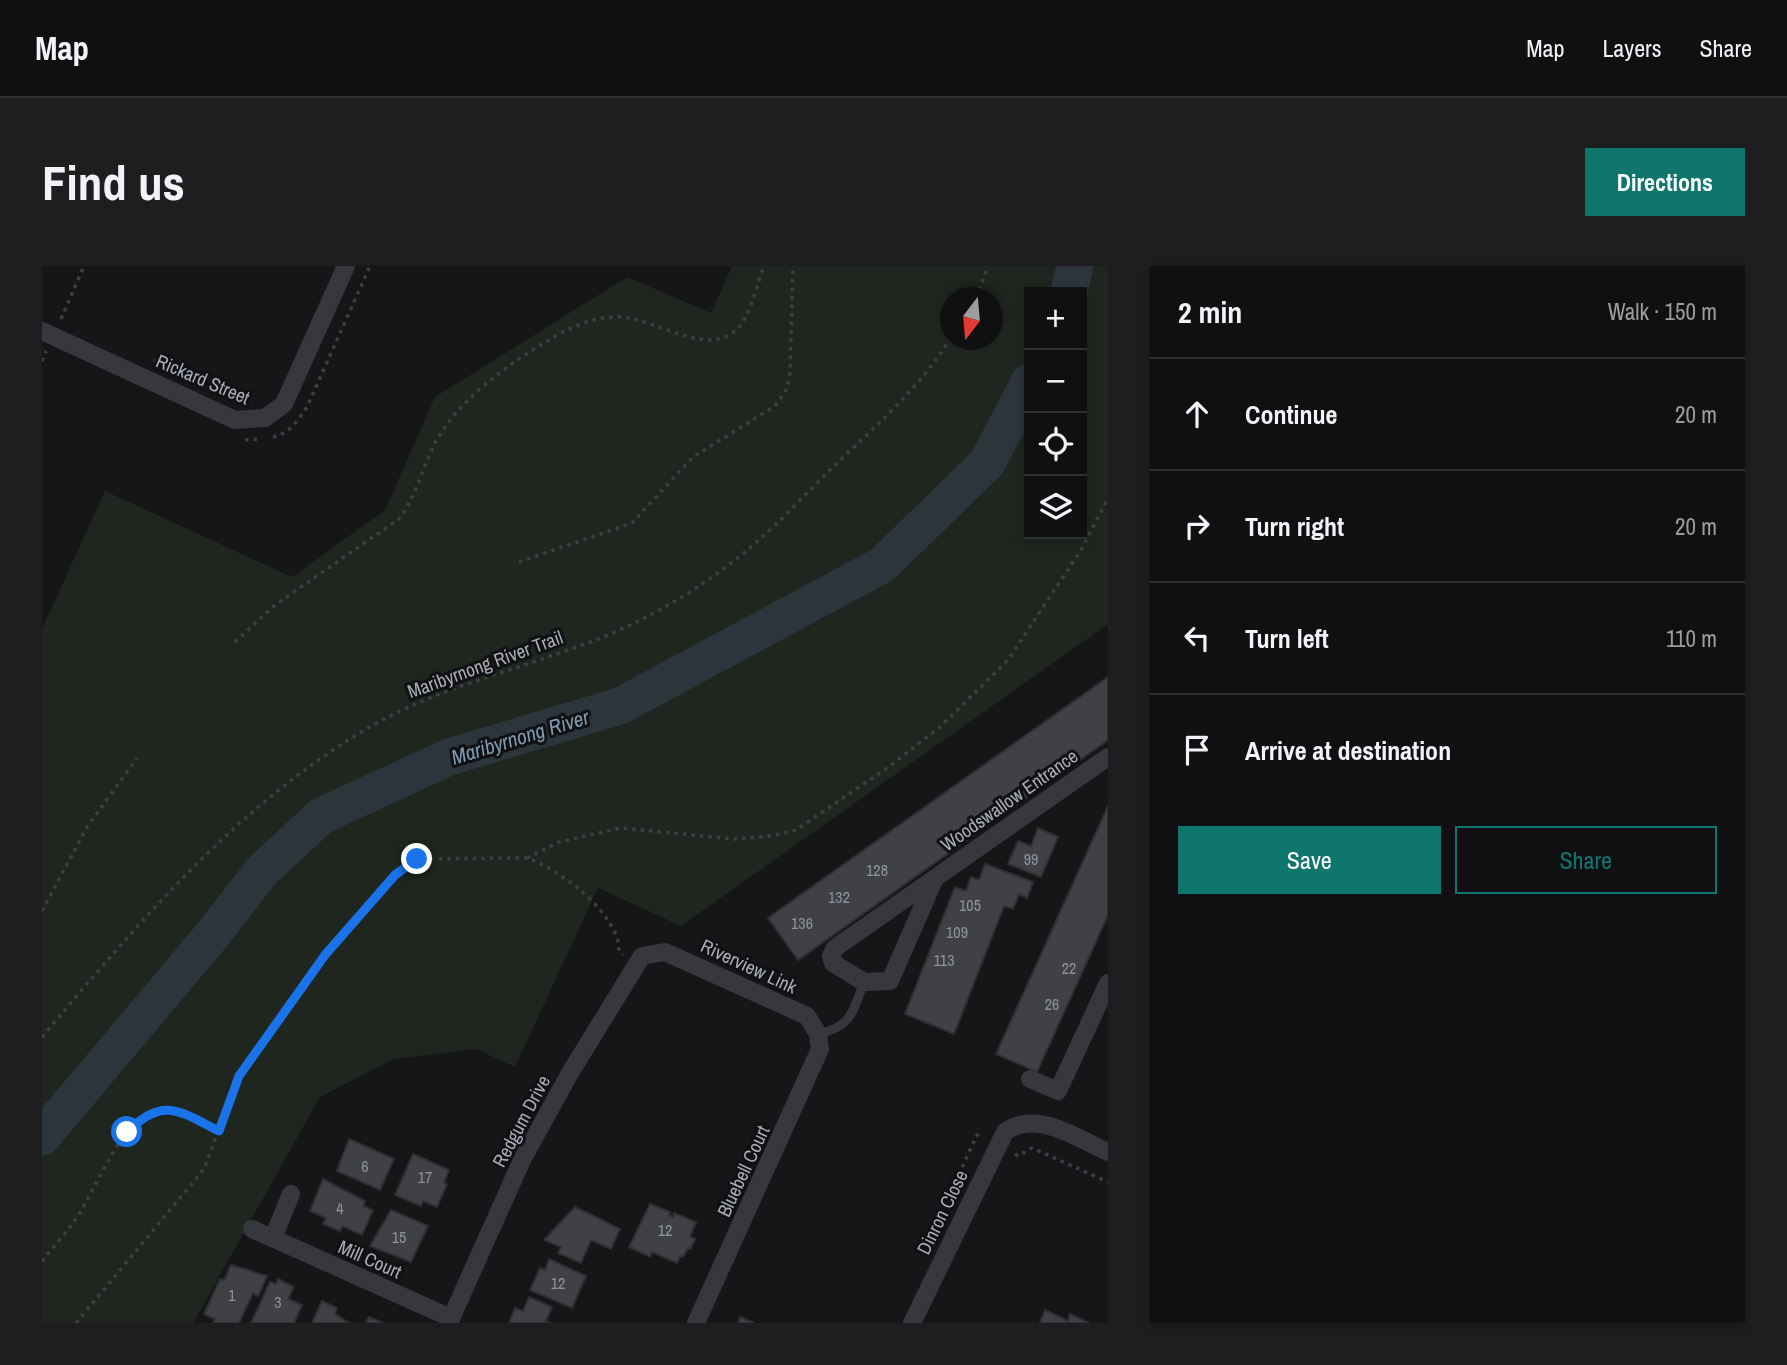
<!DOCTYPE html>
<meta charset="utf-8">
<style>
body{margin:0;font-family:"Archivo Narrow",sans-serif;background:#1e1e20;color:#f1f3f6}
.controls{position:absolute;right:21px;top:21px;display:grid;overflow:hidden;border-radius:0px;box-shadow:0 4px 10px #0003}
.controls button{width:63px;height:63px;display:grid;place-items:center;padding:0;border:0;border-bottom:2px solid #303032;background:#101012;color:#f1f3f6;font:35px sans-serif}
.compass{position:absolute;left:898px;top:21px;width:63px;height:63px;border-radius:50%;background:#101012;box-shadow:0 4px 10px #0003;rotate:196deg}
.stop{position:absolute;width:21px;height:21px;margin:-16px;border:5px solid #1a73e8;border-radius:50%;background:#fff}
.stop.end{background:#1a73e8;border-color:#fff;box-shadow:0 2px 7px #0008}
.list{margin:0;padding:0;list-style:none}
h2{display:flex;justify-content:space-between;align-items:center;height:91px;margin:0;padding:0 28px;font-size:30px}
h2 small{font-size:23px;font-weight:400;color:#9c9d9f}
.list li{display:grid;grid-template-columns:46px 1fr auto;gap:21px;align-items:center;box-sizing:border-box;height:112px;padding:0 28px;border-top:2px solid #303032}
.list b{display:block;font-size:26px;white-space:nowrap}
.list em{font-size:23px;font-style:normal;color:#9c9d9f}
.actions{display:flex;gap:14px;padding:21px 28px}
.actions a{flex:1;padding:16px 0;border:2px solid #0f766e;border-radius:0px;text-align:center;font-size:24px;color:#0f766e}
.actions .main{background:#0f766e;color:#fff}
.icon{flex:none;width:38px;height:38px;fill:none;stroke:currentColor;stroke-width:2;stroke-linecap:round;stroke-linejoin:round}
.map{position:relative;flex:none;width:1066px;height:1057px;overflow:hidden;border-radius:0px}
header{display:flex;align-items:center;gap:42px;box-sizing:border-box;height:98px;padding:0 35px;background:#101012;border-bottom:2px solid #303032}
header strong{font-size:33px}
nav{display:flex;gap:38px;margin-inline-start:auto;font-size:24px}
.intro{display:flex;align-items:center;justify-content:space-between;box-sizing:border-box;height:168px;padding:0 42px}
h1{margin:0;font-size:49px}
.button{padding:18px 32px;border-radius:0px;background:#0f766e;color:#fff;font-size:24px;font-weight:700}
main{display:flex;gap:42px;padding:0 42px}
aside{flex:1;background:#101012;border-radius:0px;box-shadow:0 4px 10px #0003}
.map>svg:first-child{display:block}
.green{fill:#1e261f;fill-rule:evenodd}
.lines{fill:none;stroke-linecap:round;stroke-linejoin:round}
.river{stroke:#2c353c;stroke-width:37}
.building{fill:#404145;stroke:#303034;stroke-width:2}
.path{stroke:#3d3f44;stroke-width:3.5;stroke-dasharray:3.5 5;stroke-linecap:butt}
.lane{stroke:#37383d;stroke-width:9}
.street{stroke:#37383d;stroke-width:18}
.route{stroke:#1a73e8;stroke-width:9}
.labels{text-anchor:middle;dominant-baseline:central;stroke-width:6;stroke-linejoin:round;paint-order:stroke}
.number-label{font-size:16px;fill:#8e929b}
.street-label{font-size:19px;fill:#a8adb8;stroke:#111113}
.water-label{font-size:21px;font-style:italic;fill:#7f9bb3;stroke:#111113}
</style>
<header>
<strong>Map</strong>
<nav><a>Map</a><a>Layers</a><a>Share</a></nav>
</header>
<div class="intro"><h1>Find us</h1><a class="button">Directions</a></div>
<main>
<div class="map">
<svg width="1066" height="1057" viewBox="0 0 1066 1057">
<rect width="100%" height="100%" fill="#161618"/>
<!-- green -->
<path class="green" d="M 690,0 L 1066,0 L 1066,358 L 639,660 L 556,622 L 473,801 L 434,783 L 352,793 L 278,831 L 151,1057 L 0,1057 L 0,363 L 63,225 L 250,311 L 343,244 L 393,131 L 585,11 L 669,47 ZM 987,26 L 1040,26 L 1040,268 L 987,268 ZM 908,32 L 950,32 L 950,74 L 908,74 Z"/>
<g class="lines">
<!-- river -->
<g class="river">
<path d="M 1027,26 L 1033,0"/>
<path d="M 0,871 L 171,668 L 219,606 L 279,550 L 407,491 L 578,440 L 840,299 L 945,197 L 987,116"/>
</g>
</g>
<!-- building -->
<g class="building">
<path d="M 1066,411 L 1066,474 L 756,694 L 726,652 Z"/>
<path d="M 1066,540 L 1066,649 L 995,806 L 954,788 Z"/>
<path d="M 996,562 L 1016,571 L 999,611 L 966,598 L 976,575 L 989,580 Z"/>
<path d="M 943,598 L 991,616 L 985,632 L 977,628 L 971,643 L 962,640 L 912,768 L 863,748 L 913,621 L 924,625 L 929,611 L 937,614 Z"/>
<path d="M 307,873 L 352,893 L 338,924 L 295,905 Z"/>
<path d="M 371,888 L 407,904 L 402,917 L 405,918 L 395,941 L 381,935 L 379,940 L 353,929 Z"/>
<path d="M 281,913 L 323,935 L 321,940 L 331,944 L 320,969 L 300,960 L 298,965 L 281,958 L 284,952 L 268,945 Z"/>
<path d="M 608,938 L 628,946 L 627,949 L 631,951 L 632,947 L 654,956 L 648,971 L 653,973 L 648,983 L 646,982 L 641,991 L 638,990 L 635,997 L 610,986 L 608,991 L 587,981 Z"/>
<path d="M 533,941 L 578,963 L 569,983 L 549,974 L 539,997 L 516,987 L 519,981 L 502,974 Z"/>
<path d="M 349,944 L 386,960 L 369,996 L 328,980 Z"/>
<path d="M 507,993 L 544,1010 L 530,1042 L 488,1024 L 498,1002 L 503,1004 Z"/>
<path d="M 189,999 L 225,1010 L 216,1030 L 211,1027 L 197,1057 L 171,1057 L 173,1053 L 162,1048 L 178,1013 L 182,1014 Z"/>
<path d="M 236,1013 L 252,1021 L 246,1033 L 260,1039 L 252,1057 L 209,1057 L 228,1016 L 234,1018 Z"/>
<path d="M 487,1031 L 510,1041 L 504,1055 L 509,1057 L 467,1057 L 473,1042 L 481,1045 Z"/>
<path d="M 280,1035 L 295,1042 L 293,1048 L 307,1057 L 270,1057 Z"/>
<path d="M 1003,1044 L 1026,1055 L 1028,1048 L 1047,1057 L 998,1057 Z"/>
<path d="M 327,1051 L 341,1057 L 324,1057 Z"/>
<path d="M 698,1051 L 712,1057 L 696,1057 Z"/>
</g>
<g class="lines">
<!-- path -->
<g class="path">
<path d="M 934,32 L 946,0"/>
<path d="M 19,53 L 42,0"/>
<path d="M 112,94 L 204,133"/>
<path d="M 0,95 L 4,85"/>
<path d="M 231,171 C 247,168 256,154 265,141 L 328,0"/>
<path d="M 203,174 L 220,173"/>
<path d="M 477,296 L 590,257 L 651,191 L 733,140 L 745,123 L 748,107 L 751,0"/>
<path d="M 193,376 L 233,339 L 357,253 C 374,231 380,202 393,177 C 415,135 467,97 507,74 C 529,61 552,50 578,51 C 614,52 669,95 698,60 C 710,44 715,18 722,0"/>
<path d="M 485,592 L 517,576 L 579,562 L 692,573 L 730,570 L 754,564 L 848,500 L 898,461 L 966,394 L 1039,284 L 1066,232"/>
<path d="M 0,645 L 45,561 L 95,492"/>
<path d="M 0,771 C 93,661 188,548 311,471 C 394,419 478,405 566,369 C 620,346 675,312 719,272 C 745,249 769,222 794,198 C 835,159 878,121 908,73"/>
<path d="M 973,888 L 976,890 L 990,882 L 1066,916"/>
<path d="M 881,986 L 935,869 L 941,873"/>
<path d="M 0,995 C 12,980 26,965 37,948 C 52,925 81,856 106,847 C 132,838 154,853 177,865"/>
<path d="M 34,1057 L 162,903 L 197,809 L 283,689 L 353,609 L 375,593 L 485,592 C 517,604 560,636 574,669 C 578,677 574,683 581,689"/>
</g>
<!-- lane -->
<path class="lane" d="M 776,768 C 810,761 811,745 822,716"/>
<!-- street -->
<g class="street">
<path d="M 0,65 L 193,154 L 223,152 L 242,138 L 304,0"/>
<path d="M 893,612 L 848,715 L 822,716 L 791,697 L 789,690 L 793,682 L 1066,491"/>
<path d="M 988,813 L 1016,825 L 1066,717"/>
<path d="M 210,963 L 409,1052"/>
<path d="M 231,972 L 249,928"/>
<path d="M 407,1057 L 480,894 L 528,807 L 600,690 L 623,686 L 765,750 L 776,768 L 778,783 L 654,1057"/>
<path d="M 870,1057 L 963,866 C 994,843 1035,872 1066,886"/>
</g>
</g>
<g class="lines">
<!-- route -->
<path class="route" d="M 85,866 C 121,830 137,845 177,865 L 197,810 L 283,689 L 353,609 L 375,593"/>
</g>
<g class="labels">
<!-- number labels -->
<g class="number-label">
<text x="989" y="593">99</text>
<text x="835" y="604">128</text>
<text x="797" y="631">132</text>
<text x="928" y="639">105</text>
<text x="760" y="657">136</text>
<text x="915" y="666">109</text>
<text x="902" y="694">113</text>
<text x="1027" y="702">22</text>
<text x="1010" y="738">26</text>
<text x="323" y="900">6</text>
<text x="383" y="911">17</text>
<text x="298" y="942">4</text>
<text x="623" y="964">12</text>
<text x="357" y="971">15</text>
<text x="516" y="1017">12</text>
<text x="190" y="1029">1</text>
<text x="236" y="1036">3</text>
</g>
<!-- street labels -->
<g class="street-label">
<text transform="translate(161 113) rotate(23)">Rickard Street</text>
<text transform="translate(443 398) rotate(-20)">Maribyrnong River Trail</text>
<text transform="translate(967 534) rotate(-35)">Woodswallow Entrance</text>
<text transform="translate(707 700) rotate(25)">Riverview Link</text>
<text transform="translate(479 855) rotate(-62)">Redgum Drive</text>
<text transform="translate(701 905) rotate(-65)">Bluebell Court</text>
<text transform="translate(900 946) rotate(-64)">Dinron Close</text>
<text transform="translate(328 993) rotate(24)">Mill Court</text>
</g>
<!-- water labels -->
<g class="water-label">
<text transform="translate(478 471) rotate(-17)">Maribyrnong River</text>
</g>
</g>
</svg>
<div class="controls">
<button>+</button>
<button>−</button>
<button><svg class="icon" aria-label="locate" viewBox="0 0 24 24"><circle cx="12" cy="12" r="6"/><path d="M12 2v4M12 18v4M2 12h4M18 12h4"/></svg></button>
<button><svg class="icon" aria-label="layers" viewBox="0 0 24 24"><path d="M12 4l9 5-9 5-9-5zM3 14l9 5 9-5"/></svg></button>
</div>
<svg class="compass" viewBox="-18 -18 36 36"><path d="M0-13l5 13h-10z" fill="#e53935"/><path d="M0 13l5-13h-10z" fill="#9c9d9f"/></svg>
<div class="stop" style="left:85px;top:866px"></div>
<div class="stop end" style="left:375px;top:593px"></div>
</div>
<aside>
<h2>2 min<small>Walk · 150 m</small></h2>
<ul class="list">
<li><svg class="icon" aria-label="ahead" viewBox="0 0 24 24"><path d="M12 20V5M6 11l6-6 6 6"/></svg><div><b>Continue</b></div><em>20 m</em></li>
<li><svg class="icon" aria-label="right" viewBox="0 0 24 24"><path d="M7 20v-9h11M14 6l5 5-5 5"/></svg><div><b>Turn right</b></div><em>20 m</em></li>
<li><svg class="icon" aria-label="left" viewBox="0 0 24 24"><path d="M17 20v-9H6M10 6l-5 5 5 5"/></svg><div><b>Turn left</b></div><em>110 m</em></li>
<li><svg class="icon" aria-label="arrive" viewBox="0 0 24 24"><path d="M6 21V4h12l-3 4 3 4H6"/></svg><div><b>Arrive at destination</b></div></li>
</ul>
<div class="actions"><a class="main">Save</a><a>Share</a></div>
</aside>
</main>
